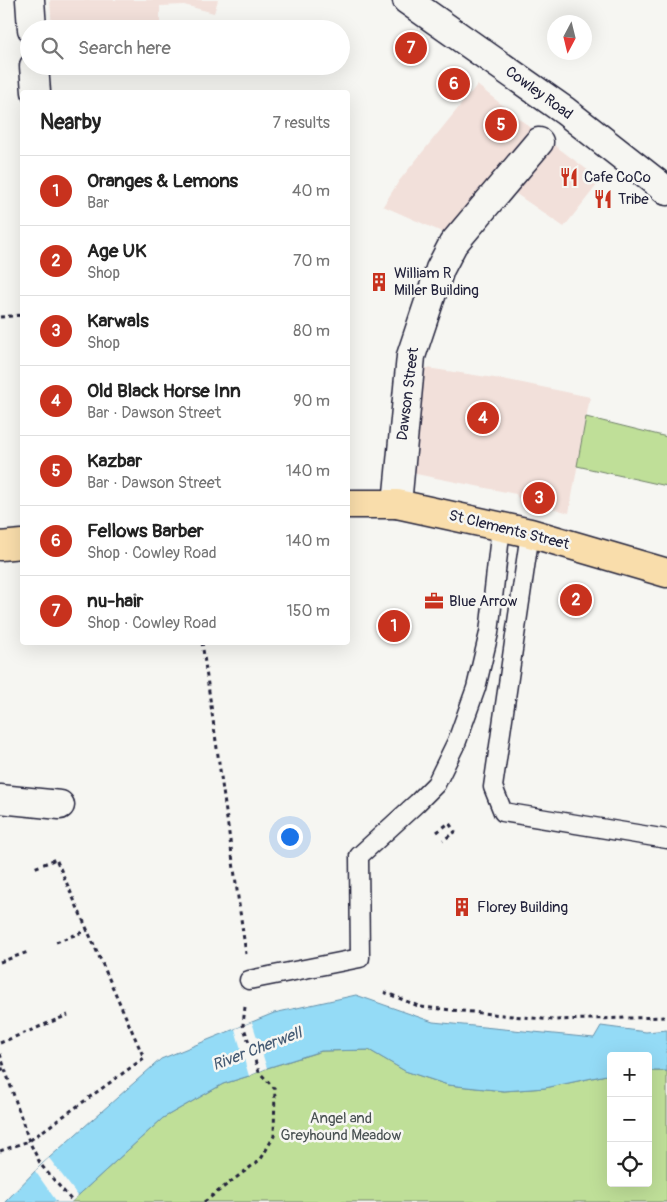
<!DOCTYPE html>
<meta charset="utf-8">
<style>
body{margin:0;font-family:Pangolin,sans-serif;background:#f2f2f2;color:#222}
.controls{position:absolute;right:15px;bottom:15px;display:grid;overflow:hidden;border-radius:5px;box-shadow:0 5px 20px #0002}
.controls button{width:45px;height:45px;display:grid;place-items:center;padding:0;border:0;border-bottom:1px solid #e0e0e0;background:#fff;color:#222;font:25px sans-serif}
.compass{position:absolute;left:547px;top:15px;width:45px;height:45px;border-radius:50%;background:#fff;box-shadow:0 5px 20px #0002;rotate:187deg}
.you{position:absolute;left:289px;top:836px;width:18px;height:18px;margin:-12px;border:4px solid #fff;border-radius:50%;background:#1a73e8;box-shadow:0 0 0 8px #1a73e833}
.badge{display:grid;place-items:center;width:32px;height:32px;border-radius:50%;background:#c8321e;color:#fff;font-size:16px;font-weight:700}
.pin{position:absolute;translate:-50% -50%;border:2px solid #fff;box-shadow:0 1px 5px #0006}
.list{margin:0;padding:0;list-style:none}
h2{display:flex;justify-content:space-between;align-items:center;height:65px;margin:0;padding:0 20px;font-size:21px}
h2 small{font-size:16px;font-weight:400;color:#767676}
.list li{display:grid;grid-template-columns:32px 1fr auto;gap:15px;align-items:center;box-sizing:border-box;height:70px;padding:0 20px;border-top:1px solid #e0e0e0}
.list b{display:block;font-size:19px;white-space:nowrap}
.list p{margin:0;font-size:16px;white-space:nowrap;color:#767676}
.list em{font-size:16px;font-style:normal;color:#767676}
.icon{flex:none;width:28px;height:28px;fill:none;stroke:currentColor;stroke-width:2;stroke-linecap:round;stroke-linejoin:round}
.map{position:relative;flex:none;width:667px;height:1202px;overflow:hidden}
.search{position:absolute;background:#fff;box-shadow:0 5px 20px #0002;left:20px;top:20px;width:330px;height:55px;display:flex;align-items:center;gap:12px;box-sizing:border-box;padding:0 18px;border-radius:28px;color:#767676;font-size:19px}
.panel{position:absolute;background:#fff;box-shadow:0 5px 20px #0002;left:20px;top:90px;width:330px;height:555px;border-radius:5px}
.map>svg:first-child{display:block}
.built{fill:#f2e0da}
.green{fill:#bfdf98;stroke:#70806a}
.water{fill:#94dbf6;stroke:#6691ab}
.pier{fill:#f6f6f2}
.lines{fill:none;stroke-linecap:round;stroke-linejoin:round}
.service-casing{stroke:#22223b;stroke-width:21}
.minor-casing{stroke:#22223b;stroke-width:31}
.secondary-casing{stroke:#22223b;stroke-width:31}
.primary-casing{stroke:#22223b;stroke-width:31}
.path{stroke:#22223b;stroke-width:3;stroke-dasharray:4 4;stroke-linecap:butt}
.service{stroke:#f6f6f2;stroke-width:18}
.minor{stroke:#f6f6f2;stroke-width:28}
.secondary{stroke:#f6f6f2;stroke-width:28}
.primary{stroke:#f9ddab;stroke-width:28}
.labels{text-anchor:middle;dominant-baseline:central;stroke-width:5;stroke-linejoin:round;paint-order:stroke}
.street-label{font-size:15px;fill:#22223b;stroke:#f6f6f2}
.poi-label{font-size:15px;fill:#22223b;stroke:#f6f6f2;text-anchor:start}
.park-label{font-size:15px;fill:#495152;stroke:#f6f6f2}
.water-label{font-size:16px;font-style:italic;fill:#445a73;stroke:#f6f6f2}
</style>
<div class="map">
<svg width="667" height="1202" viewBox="0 0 667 1202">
<rect width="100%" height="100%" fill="#f6f6f2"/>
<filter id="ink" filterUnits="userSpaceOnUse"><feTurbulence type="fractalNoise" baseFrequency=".02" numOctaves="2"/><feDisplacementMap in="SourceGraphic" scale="10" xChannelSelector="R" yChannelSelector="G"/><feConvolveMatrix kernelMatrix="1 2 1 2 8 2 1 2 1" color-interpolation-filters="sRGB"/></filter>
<g filter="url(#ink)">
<!-- built -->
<g class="built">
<path d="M 50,0 L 218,0 L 214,13 L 184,5 L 160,6 L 160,29 L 52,29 Z"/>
<path d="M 54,66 L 159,66 L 54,70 Z"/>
<path d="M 477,85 L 526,124 L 601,180 L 564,227 L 512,191 L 469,249 L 442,232 L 383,206 L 399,181 Z"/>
<path d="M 420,367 L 508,380 L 590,397 L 569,513 L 518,498 L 516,494 L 411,473 Z"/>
</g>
<!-- green -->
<g class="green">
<path d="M 586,417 L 667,437 L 667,486 L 577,466 Z"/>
<path d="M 369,1050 L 405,1071 L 448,1085 L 504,1091 L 545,1088 L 611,1074 L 611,1183 L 648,1183 L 648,1071 L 667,1071 L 667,1202 L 71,1202 L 163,1118 L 223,1084 L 249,1076 L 267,1068 L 322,1051 Z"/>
</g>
<!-- water -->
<path class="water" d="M 356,995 L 433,1022 L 594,1038 L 601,1026 L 646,1032 L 667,1030 L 667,1071 L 648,1071 L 648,1056 L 611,1056 L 611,1074 L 545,1088 L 504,1091 L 448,1085 L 405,1071 L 369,1050 L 321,1051 L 267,1068 L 249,1076 L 223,1084 L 163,1118 L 71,1202 L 5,1202 L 41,1165 L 161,1059 L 274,1013 Z"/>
<!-- pier -->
<g class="pier">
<path d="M 252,1022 L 267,1068 L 249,1076 L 235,1029 Z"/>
<path d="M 49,1158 L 78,1196 L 71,1202 L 57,1202 L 35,1171 Z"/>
</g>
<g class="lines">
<!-- service casing -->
<g class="service-casing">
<g id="service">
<path d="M 530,533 L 493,787 L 503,812 L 667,839"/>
<path d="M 249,980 L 360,958 L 359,856 L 417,803 L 436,784 L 457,741 L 476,688 L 489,633 L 501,527"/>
</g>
</g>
<!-- minor casing -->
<g class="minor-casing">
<g id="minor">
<path d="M 30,0 L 32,29"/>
<path d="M 34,66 L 36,92"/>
<path d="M 397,504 L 411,356 L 440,269 L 453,244 L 539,142"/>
<path d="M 0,799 L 60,805"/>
</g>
</g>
<!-- secondary casing -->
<g class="secondary-casing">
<path id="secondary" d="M 407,0 L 565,111 L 667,191"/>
</g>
<!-- primary casing -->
<g class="primary-casing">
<g id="primary">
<path d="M 348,504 L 397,504 L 530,533 L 667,573"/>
<path d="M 0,546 L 22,544"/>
</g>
</g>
<!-- path -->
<g class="path">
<path d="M 0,317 L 22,315"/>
<path d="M 202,642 L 246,954"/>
<path d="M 437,832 L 449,823 L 455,832 L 443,840"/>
<path d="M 56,942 L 88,930"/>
<path d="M 0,962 L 28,952"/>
<path d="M 384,992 L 421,1007 L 553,1020 L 667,1017"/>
<path d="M 0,1043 L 68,1015"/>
<path d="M 0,1054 L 29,1141 L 41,1165 L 73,1202"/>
<path d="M 0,1070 L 5,1068"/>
<path d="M 0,1151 L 29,1141 L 144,1058 L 56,859 L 34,868"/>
<path d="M 204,1202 L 261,1159 L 274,1136 L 275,1089 L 259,1072 L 243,1025 L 245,1007"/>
</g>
<!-- service -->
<use href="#service" class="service"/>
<!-- minor -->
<use href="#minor" class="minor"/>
<!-- secondary -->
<use href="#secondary" class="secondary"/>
<!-- primary -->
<use href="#primary" class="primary"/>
</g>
</g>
<!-- icons -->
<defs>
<g id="restaurant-bare" transform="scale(1.5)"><path d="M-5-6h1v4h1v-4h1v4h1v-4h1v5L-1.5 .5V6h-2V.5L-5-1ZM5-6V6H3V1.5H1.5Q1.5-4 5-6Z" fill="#c8321e" stroke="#f6f6f2" stroke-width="2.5" paint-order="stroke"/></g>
<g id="building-bare" transform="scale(1.5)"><path d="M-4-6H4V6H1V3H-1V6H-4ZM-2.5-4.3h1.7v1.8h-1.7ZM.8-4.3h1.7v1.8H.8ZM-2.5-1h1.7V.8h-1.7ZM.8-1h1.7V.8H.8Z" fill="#c8321e" stroke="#f6f6f2" stroke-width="2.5" paint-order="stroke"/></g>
<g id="office-bare" transform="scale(1.5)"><path d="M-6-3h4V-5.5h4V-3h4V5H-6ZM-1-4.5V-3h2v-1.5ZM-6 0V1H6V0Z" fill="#c8321e" stroke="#f6f6f2" stroke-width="2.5" paint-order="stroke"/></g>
</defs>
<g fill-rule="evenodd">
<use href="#restaurant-bare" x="569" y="177"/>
<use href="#restaurant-bare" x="603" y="199"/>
<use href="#building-bare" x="379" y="282"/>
<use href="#office-bare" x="434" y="601"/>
<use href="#building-bare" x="462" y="907"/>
</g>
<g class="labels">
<!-- street labels -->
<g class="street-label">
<text transform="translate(539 93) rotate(36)">Cowley Road</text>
<text transform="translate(408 394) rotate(-83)">Dawson Street</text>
<text transform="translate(509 530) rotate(14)">St Clements Street</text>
</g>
<!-- poi labels -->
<g class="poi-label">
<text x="584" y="177">Cafe CoCo</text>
<text x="618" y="199">Tribe</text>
<text x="394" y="273">William R<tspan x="394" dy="17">Miller Building</tspan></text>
<text x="449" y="601">Blue Arrow</text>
<text x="477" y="907">Florey Building</text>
</g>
<!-- park labels -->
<g class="park-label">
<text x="341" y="1118">Angel and<tspan x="341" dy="17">Greyhound Meadow</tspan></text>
</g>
<!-- water labels -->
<g class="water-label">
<text transform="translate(257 1049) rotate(-21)">River Cherwell</text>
</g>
</g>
</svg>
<div class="controls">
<button>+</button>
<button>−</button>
<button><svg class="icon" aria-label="locate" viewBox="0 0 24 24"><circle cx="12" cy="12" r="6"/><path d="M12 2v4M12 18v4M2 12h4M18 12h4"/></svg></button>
</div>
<svg class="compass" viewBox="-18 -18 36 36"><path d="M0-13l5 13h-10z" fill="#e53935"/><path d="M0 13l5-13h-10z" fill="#767676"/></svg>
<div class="you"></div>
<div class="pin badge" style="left:394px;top:626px">1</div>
<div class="pin badge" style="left:576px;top:600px">2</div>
<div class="pin badge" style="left:539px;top:498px">3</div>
<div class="pin badge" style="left:483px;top:418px">4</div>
<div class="pin badge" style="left:501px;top:125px">5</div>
<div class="pin badge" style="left:454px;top:84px">6</div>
<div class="pin badge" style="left:411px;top:48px">7</div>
<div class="search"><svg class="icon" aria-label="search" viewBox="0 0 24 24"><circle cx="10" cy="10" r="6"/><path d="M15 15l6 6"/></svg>Search here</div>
<section class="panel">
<h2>Nearby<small>7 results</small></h2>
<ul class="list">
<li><span class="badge">1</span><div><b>Oranges &amp; Lemons</b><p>Bar</p></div><em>40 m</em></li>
<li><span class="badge">2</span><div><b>Age UK</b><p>Shop</p></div><em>70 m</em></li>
<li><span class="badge">3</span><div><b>Karwals</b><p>Shop</p></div><em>80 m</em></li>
<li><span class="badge">4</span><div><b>Old Black Horse Inn</b><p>Bar · Dawson Street</p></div><em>90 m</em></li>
<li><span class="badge">5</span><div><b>Kazbar</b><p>Bar · Dawson Street</p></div><em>140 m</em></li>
<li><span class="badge">6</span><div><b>Fellows Barber</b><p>Shop · Cowley Road</p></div><em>140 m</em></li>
<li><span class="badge">7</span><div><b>nu-hair</b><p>Shop · Cowley Road</p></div><em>150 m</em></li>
</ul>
</section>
</div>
